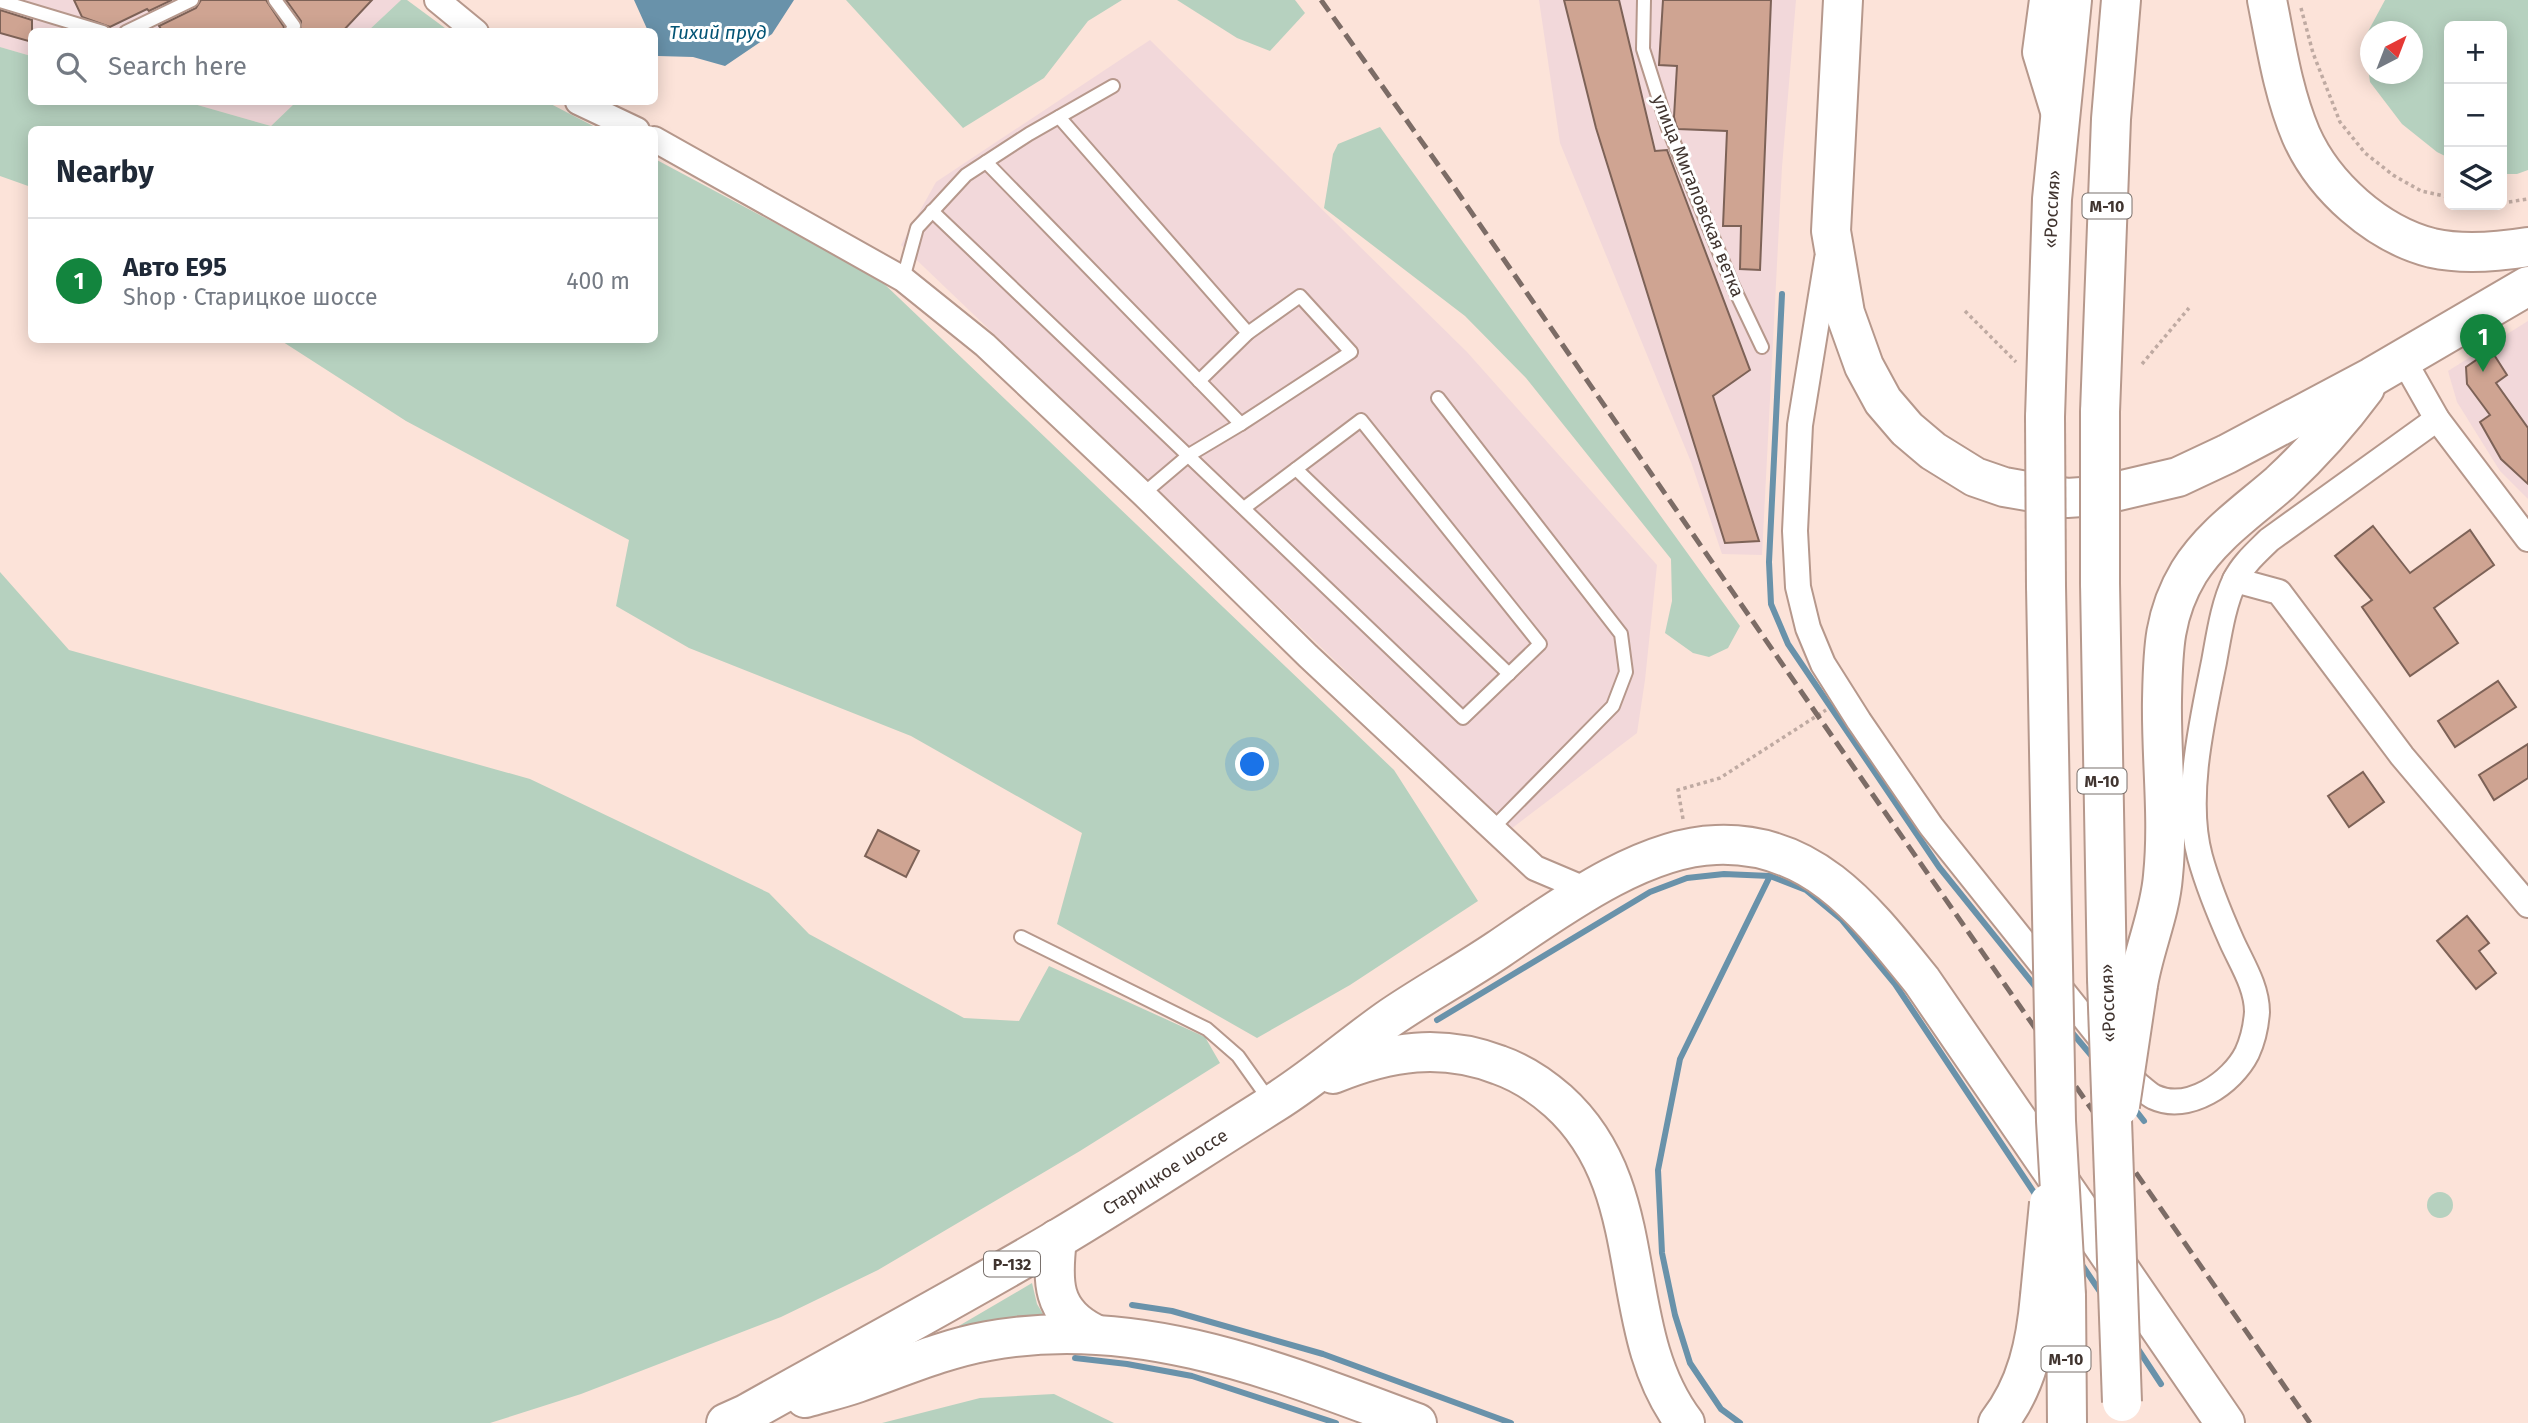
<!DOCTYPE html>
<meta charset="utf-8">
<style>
body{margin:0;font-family:"Fira Sans",sans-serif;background:#f2f2f3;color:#1f2937}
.controls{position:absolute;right:21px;top:21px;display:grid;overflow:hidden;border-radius:10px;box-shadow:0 4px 18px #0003}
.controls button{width:63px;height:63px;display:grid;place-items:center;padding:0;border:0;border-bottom:2px solid #e0e1e3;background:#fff;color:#1f2937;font:35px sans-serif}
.compass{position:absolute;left:2360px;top:21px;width:63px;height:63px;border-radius:50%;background:#fff;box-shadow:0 4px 18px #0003;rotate:42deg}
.you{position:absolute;left:1253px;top:765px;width:24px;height:24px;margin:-18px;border:5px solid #fff;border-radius:50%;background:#1a73e8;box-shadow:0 0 0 10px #1a73e833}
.badge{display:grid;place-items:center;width:46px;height:46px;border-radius:50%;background:#13853e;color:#fff;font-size:23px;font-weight:700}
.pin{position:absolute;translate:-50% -58px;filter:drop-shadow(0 2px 4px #0008)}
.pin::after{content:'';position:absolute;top:37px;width:24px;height:21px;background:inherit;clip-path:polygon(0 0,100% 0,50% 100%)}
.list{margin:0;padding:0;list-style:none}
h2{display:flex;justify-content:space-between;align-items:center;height:91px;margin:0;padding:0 28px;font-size:30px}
h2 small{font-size:23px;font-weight:400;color:#747a83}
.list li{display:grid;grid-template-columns:46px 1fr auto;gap:21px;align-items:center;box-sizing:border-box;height:126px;padding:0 28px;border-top:2px solid #e0e1e3}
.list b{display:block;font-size:26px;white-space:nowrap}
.list p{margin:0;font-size:23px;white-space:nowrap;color:#747a83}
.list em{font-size:23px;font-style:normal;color:#747a83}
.icon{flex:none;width:38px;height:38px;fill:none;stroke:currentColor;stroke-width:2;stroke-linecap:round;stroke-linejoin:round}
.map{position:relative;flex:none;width:2528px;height:1423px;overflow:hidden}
.search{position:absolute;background:#fff;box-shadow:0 4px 18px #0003;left:28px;top:28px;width:630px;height:77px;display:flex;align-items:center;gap:18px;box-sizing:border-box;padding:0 24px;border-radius:10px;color:#747a83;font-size:26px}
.panel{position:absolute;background:#fff;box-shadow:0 4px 18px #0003;left:28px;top:126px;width:630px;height:217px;border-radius:10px}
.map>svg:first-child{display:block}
.industrial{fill:#f2d8da}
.green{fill:#b6d1bf;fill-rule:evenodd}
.water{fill:#6992aa}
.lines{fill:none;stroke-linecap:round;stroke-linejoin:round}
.stream{stroke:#6992aa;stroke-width:6}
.building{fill:#cfa492;stroke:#7d6257;stroke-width:2}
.service-casing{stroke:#b6988c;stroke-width:16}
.minor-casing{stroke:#b6988c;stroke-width:28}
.primary-casing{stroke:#b6988c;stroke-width:42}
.trunk-casing{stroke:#b6988c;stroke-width:42}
.path{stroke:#bfaaa2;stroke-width:3.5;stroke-dasharray:3.5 3.5;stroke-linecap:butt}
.service{stroke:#fff;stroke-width:12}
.minor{stroke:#fff;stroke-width:24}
.primary{stroke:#fff;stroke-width:38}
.trunk{stroke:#fff;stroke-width:38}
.rail{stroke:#7c6c66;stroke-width:5;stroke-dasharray:14 7;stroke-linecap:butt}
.primary-bridge-casing{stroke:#b6988c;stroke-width:42;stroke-linecap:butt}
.trunk-bridge-casing{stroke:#b6988c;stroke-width:42;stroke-linecap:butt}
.primary-bridge{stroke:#fff;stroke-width:38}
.trunk-bridge{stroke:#fff;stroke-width:38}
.labels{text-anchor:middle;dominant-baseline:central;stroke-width:6;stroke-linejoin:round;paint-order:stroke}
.shield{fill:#fff;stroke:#79716d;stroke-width:2}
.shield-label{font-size:16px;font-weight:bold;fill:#40342f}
.street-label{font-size:18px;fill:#40342f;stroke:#fff}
.water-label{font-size:19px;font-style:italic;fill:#035475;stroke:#fff}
</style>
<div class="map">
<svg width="2528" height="1423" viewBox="0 0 2528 1423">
<rect width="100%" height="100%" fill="#fce3d9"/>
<!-- industrial -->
<g class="industrial">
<path d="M 0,0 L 401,0 L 368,31 L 32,32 L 31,56 L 0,47 Z"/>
<path d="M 1539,0 L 1796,0 L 1782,167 L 1762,555 L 1722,554 L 1691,462 L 1560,143 Z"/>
<path d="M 1150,40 L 1467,352 L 1657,565 L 1645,680 L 1637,733 L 1511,829 L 901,245 L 936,182 Z"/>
<path d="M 187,102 L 296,102 L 271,126 Z"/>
<path d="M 2528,321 L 2528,499 L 2500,471 L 2457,402 L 2448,371 Z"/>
</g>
<!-- green -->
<g class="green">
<path d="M 401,0 L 407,0 L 449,31 L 368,31 Z"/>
<path d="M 846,0 L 1122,0 L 1088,21 L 1044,78 L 963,128 Z"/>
<path d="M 1177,0 L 1295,0 L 1305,13 L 1270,51 L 1237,38 Z"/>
<path d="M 2385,0 L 2528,0 L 2528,170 L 2517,174 L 2502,174 L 2502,26 L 2449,26 L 2449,158 L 2437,152 L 2402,124 L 2370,82 L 2364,39 ZM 2370,32 L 2412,32 L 2412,74 L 2370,74 Z"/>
<path d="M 0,47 L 31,56 L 32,102 L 187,102 L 271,126 L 296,102 L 547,102 L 599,129 L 32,130 L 31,187 L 0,176 Z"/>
<path d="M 1380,127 L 1740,626 L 1728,648 L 1709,657 L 1693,653 L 1665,633 L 1672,601 L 1671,559 L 1526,378 L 1465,316 L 1324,208 L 1333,154 L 1338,144 Z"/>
<path d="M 655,159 L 878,278 L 1394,770 L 1478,901 L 1350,985 L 1257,1038 L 1057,924 L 1082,833 L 911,736 L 689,648 L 616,606 L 629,540 L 406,421 L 280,340 L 654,340 Z"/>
<path d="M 0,572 L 69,650 L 530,779 L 769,893 L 809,934 L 964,1018 L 1019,1021 L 1049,966 L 1205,1037 L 1220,1063 L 1080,1151 L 878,1270 L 781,1317 L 581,1394 L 490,1423 L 0,1423 Z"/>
<circle cx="2440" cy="1205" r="13"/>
<path d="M 1032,1283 L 1037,1304 L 1043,1314 L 1042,1316 L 957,1327 Z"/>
<path d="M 1054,1394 L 1114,1423 L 882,1423 L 980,1398 Z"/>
</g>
<!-- water -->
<path class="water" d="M 634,0 L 794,0 L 772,34 L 725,66 L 693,57 L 658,56 L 655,47 L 654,32 L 648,31 Z"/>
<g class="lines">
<!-- stream -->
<g class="stream">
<path d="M 1782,294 L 1769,562 L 1771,604 L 1788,644 L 1939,867 L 2038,990"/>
<path d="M 1437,1020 L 1650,892 L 1687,878 L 1724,874 L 1770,876 L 1806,890 L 1842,920 L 1895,984 L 2037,1197"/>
<path d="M 2069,1029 L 2096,1061"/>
<path d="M 2133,1107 L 2144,1121"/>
<path d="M 2080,1262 L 2103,1296"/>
<path d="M 1132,1305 L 1172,1311 L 1323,1354 L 1511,1423"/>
<path d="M 2136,1346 L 2161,1384"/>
<path d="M 1075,1358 L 1127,1364 L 1192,1376 L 1336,1423"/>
<path d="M 1740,1423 L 1721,1409 L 1690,1363 L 1675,1315 L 1662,1253 L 1658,1170 L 1680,1059 L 1770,876"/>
</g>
</g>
<!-- building -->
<g class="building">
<path d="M 74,0 L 172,0 L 149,11 L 147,9 L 110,27 L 82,17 Z"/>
<path d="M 201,0 L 266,0 L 284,27 L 282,32 L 163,32 L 159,26 L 196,8 Z"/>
<path d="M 286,0 L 372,0 L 342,32 L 301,32 L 301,21 Z"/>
<path d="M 1564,0 L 1619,0 L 1655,151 L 1667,150 L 1750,370 L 1713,396 L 1759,541 L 1725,543 L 1596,128 Z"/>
<path d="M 1663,0 L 1771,0 L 1760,270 L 1740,269 L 1741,226 L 1723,226 L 1727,131 L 1678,129 L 1676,125 L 1674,117 L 1677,66 L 1659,65 Z"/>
<path d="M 0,10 L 32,20 L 32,42 L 0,33 Z"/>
<path d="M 2491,350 L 2507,375 L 2496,383 L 2528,428 L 2528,484 L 2501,459 L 2480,422 L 2490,415 L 2467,384 L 2466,367 Z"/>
<path d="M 2373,526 L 2410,573 L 2470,530 L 2494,565 L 2434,608 L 2458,643 L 2410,676 L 2362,607 L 2372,600 L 2335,556 Z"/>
<path d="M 2498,681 L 2516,707 L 2455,747 L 2438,721 Z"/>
<path d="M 2528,744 L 2528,778 L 2494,800 L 2479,775 Z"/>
<path d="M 2363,772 L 2384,802 L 2349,827 L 2328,796 Z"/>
<path d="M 878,830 L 919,851 L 906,877 L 865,856 Z"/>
<path d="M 2467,916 L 2489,943 L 2479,951 L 2496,973 L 2476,989 L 2437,941 Z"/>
</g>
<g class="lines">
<!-- service casing -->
<g class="service-casing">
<g id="service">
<path d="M 275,0 L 294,26 L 291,32"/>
<path d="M 1644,0 L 1643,49 L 1668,128 L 1733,286 L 1762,347"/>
<path d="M 0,1 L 103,32"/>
<path d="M 126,32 L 192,0"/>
<path d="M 1059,117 L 1248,333"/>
<path d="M 986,162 L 1241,424"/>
<path d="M 932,211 L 1463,718 L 1540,644 L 1361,420 L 1244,508"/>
<path d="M 903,279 L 917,228 L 966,175 L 1029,134 L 1113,86"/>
<path d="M 1438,398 L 1621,634 L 1626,672 L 1613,706 L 1493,828"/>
<path d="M 1296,469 L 1509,674"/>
<path d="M 1143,494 L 1189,455 L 1241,424 L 1351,352 L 1300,296 L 1248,333 L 1199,381"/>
<path d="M 1021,937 L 1207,1029 L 1238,1056 L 1270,1101"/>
</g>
</g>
<!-- minor casing -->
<g class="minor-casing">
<g id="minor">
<path d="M 437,0 L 476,32"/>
<path d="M 578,102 L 637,130"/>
<path d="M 654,139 L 903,279 L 985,345 L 1143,494 L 1308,656 L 1535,868 L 1587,890"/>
<path d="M 1827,259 L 1800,425 L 1795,531 L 1798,587 L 1808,628 L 1823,664 L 1859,721 L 1931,826 L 2137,1084 C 2142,1088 2148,1094 2154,1097 C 2188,1113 2232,1083 2247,1053 C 2253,1040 2256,1026 2257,1012 C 2257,987 2242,964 2232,942 C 2220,915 2208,886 2200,857 C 2184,799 2202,721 2214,662 C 2219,635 2223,605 2235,580 C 2243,564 2257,552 2269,540 L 2437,419"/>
<path d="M 2403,359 L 2437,419 L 2528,539"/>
<path d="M 2235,580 L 2279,592 L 2402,756 L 2528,905"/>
</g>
</g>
<!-- primary casing -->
<g class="primary-casing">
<g id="primary">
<path d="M 1843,0 L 1831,231 L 1845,313 L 1864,366 L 1883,401 L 1907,429 L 1933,451 L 1975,477 L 2004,487 L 2067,498 L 2097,496 L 2178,477 L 2227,454 L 2372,377 L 2528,286"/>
<path d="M 2049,0 L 2042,52 L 2060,111"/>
<path d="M 2267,0 C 2276,45 2283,93 2301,135 C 2324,187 2377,234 2432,248 C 2463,255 2497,252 2528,247"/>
<path d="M 2138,985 C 2144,948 2160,914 2163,876 C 2169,818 2161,759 2162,700 C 2163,652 2163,615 2189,572 C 2212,535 2248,511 2280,483 C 2311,454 2340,422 2365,388"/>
<path d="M 1333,1074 C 1390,1051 1441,1043 1499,1065 C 1522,1073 1540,1085 1558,1101 C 1656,1189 1612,1327 1685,1423"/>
<path d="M 1057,1239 C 1052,1281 1051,1312 1093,1333"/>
<path d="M 805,1398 C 822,1393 840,1389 857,1383 C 900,1368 943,1349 988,1341 C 1137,1313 1280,1372 1417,1423"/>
<path id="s1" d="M 726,1423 L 746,1414 C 849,1356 954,1300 1056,1240 C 1130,1196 1202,1148 1274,1103 C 1314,1078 1349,1047 1387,1020 C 1423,995 1462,974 1499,949 C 1558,909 1642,847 1716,845 C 1814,841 1867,913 1922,981 L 2225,1423"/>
<path d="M 1998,1423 C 2027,1386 2036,1342 2040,1296"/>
</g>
</g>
<!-- trunk casing -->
<g class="trunk-casing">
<g id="trunk">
<path d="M 2100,412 L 2111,119 L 2121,0"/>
<path id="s2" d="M 2045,417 L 2052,199 L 2072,0"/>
<path d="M 2100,583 L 2107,979"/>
<path d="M 2046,586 L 2052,915"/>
<path d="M 2066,1295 L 2067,1423"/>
</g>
</g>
<!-- path -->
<g class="path">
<path d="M 2301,8 L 2313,53 L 2340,122 L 2365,153 L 2393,175 L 2421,191 L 2449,197"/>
<path d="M 2502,203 L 2528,199"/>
<path d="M 1965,311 L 2016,362"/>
<path d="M 2142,364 L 2189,308"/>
<path d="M 1683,819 L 1678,790 L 1720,778 L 1826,710"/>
</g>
<!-- service -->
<use href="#service" class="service"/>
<!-- minor -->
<use href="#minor" class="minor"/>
<!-- primary -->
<use href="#primary" class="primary"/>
<!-- trunk -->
<use href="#trunk" class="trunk"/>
<!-- rail -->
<path class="rail" d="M 1321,0 L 1454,187 L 1818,716 L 2310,1423"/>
<!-- primary-bridge casing -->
<g class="primary-bridge-casing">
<g id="primary-bridge">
<path d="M 2120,1106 L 2138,985"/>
<path d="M 2040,1296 L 2049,1203"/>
</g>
</g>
<!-- trunk-bridge casing -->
<g class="trunk-bridge-casing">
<g id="trunk-bridge">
<path d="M 2100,412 L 2100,583"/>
<path d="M 2045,417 L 2046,586"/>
<path d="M 2052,915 L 2056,1121 L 2066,1295"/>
<path d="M 2107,979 L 2122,1402"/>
</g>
</g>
<!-- primary-bridge -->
<use href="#primary-bridge" class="primary-bridge"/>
<!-- trunk-bridge -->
<use href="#trunk-bridge" class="trunk-bridge"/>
</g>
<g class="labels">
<!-- shield labels -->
<g class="shield">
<rect x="2082.5" y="193.5" width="49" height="25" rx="5"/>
<rect x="2077.5" y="768.5" width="49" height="25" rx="5"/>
<rect x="984" y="1251.5" width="56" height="25" rx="5"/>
<rect x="2041.5" y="1346.5" width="49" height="25" rx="5"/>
</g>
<g class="shield-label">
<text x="2107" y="206">М-10</text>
<text x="2102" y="781">М-10</text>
<text x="1012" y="1264">Р-132</text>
<text x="2066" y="1359">М-10</text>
</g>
<!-- street labels -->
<g class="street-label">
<text transform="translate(1698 196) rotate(68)">улица Мигаловская ветка</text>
<text stroke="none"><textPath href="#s2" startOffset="208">«Россия»</textPath></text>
<text transform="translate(2108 1003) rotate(-92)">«Россия»</text>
<text stroke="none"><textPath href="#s1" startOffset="506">Старицкое шоссе</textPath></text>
</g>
<!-- water labels -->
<g class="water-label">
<text x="718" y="32">Тихий пруд</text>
</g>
</g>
</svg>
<div class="controls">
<button>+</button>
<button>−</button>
<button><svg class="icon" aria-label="layers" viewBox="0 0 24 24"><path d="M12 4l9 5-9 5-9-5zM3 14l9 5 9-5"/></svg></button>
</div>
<svg class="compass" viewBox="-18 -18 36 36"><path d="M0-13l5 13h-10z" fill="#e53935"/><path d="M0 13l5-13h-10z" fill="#747a83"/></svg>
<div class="you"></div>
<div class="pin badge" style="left:2483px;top:372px">1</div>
<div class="search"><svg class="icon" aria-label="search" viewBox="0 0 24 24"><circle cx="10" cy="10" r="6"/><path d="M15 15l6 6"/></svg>Search here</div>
<section class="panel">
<h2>Nearby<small></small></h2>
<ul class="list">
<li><span class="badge">1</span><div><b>Авто E95</b><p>Shop · Старицкое шоссе</p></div><em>400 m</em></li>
</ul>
</section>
</div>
